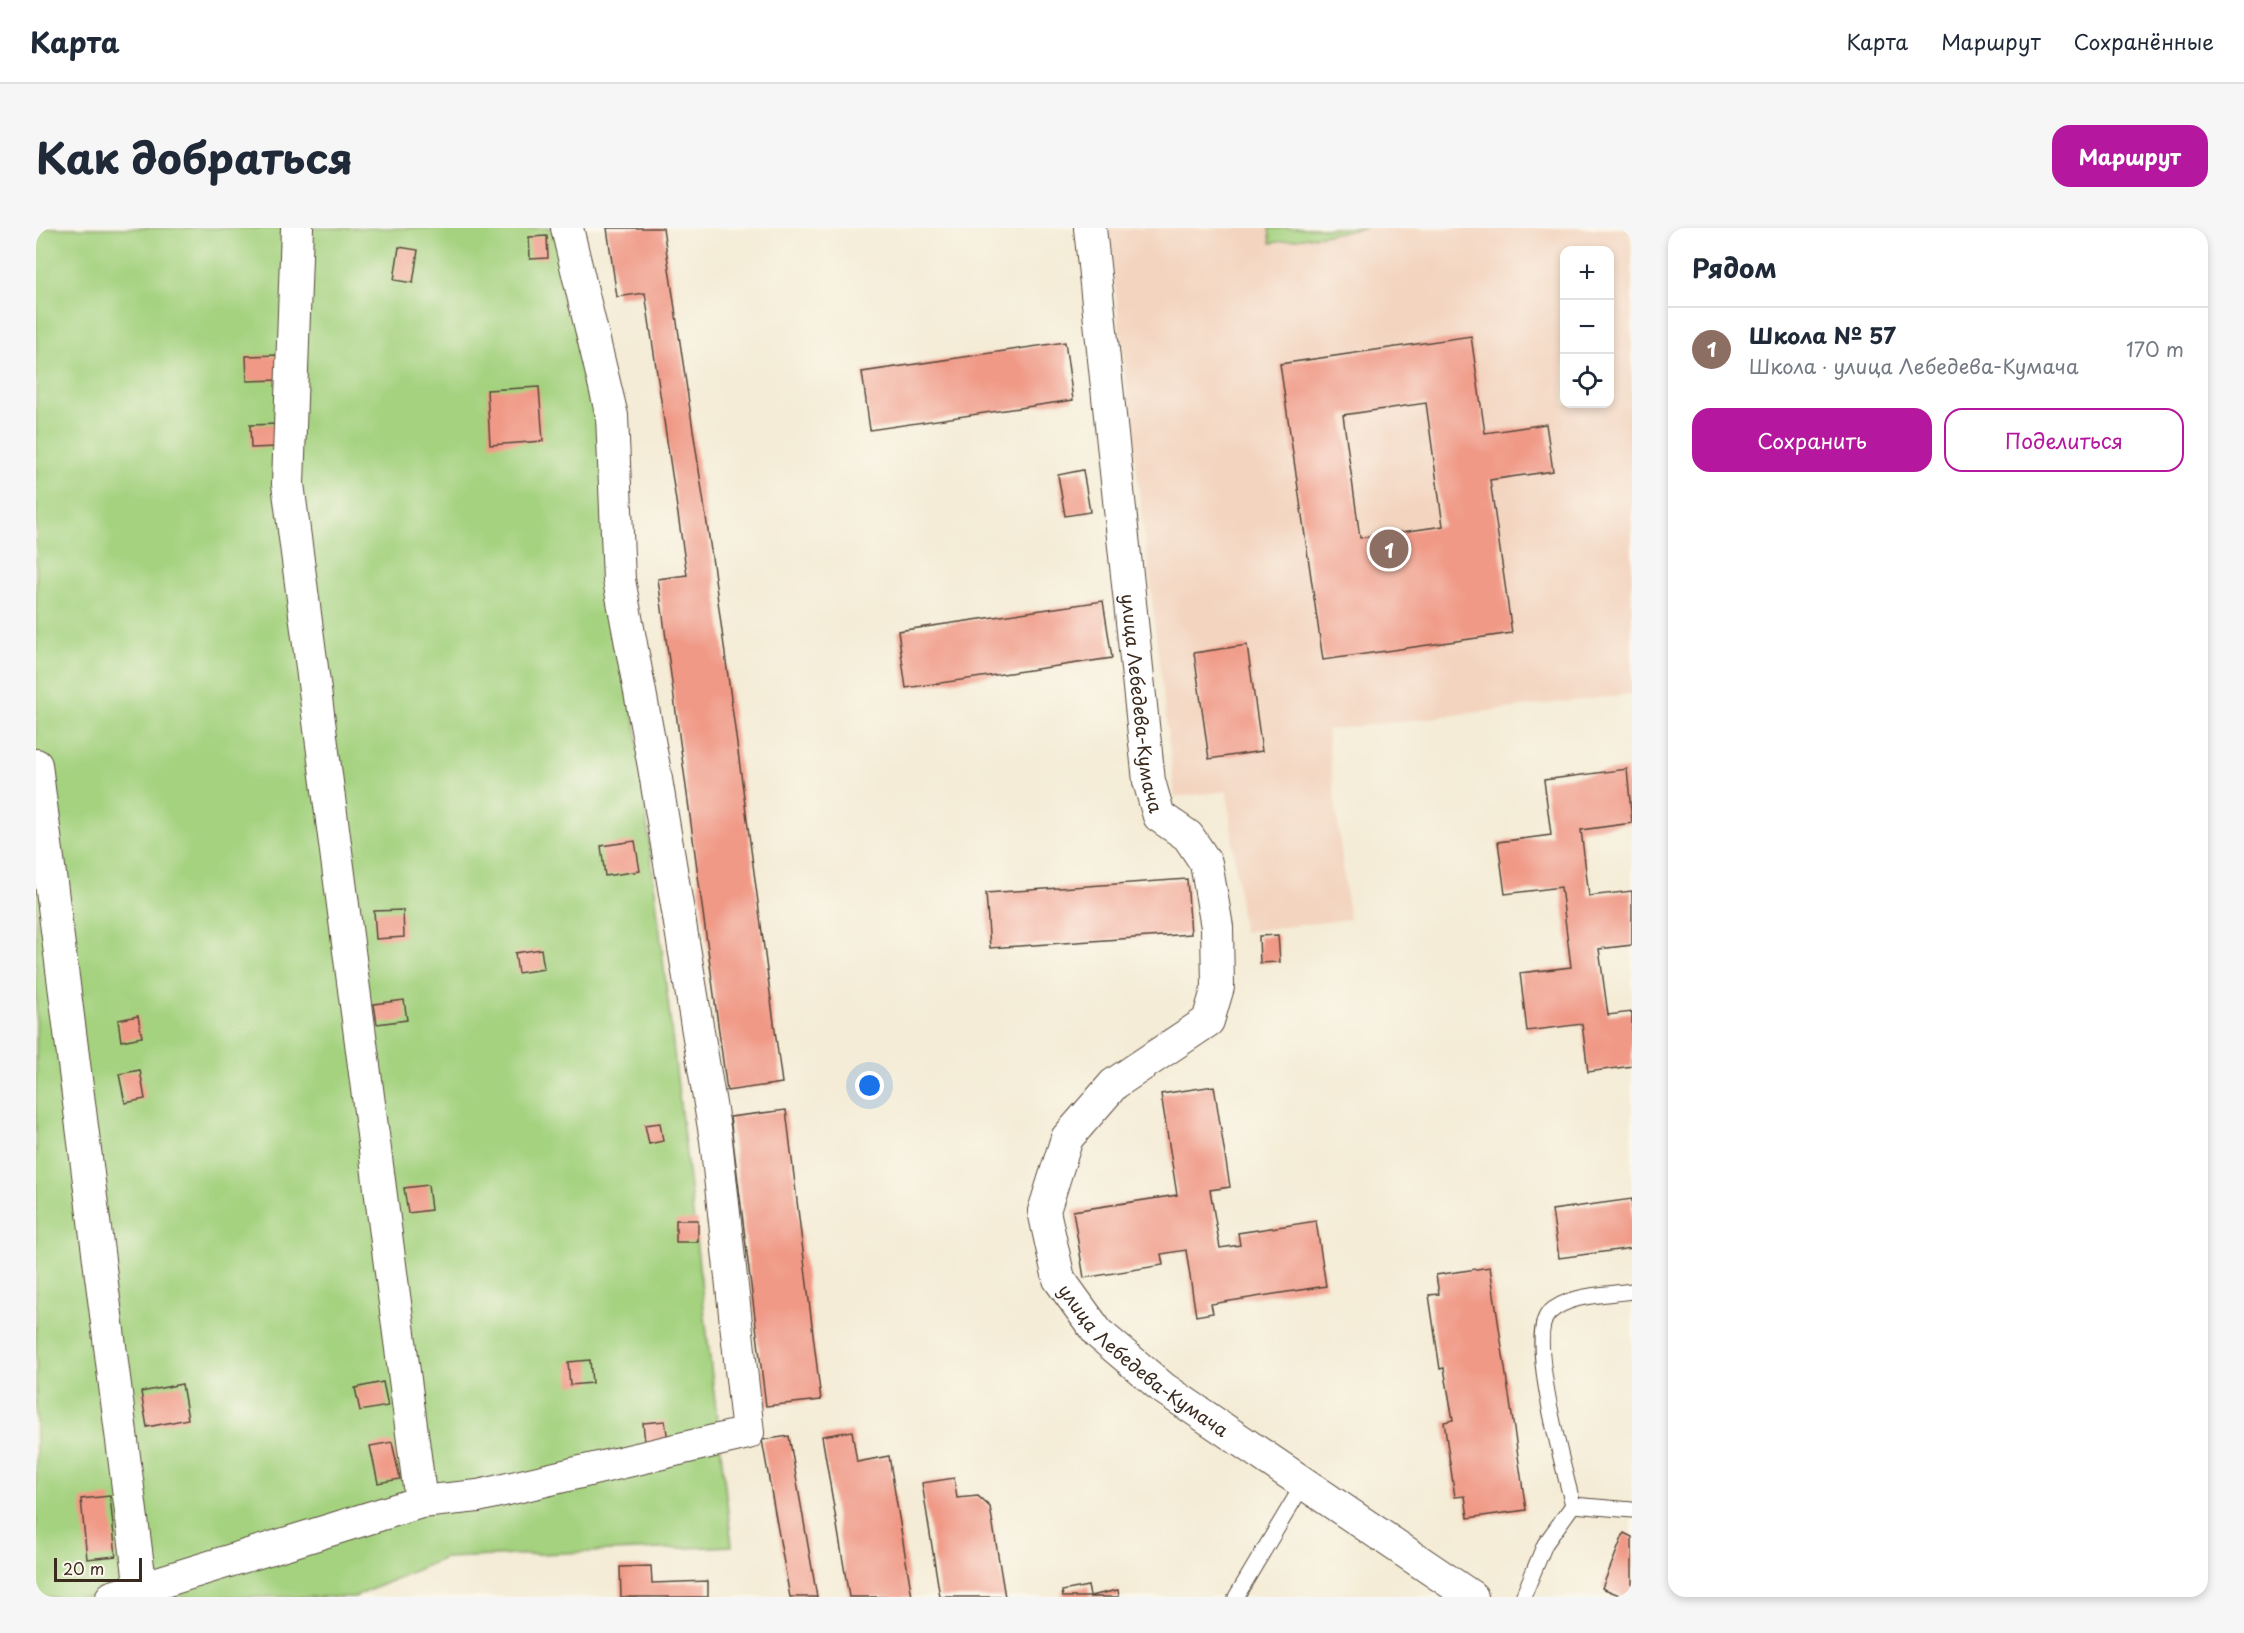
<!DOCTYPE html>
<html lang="ru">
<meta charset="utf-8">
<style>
body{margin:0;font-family:"Playpen Sans",sans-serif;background:#f6f6f7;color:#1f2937}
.controls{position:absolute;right:18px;top:18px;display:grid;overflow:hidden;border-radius:12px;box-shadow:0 3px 9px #0003}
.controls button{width:54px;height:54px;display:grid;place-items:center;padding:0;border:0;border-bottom:2px solid #e0e1e3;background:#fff;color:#1f2937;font:30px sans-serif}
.scale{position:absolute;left:18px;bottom:15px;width:88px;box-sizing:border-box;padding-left:6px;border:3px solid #3b2a1e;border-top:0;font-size:16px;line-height:21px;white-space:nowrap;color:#3b2a1e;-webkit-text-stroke:4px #fbf7ec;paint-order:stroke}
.you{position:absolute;left:834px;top:858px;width:21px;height:21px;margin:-15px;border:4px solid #fff;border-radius:50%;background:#1a73e8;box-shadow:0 0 0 9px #1a73e833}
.badge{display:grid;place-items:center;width:39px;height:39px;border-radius:50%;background:#b5179e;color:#fff;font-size:20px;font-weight:700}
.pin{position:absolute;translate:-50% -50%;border:3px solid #fff;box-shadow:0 2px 6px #0006}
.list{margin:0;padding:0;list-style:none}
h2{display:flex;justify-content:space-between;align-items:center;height:78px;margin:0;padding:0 24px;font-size:26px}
h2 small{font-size:20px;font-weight:400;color:#747a83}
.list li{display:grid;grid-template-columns:39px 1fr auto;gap:18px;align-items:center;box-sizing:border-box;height:84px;padding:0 24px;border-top:2px solid #e0e1e3}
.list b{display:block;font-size:22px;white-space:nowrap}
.list p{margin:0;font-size:20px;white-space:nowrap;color:#747a83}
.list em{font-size:20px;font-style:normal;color:#747a83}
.actions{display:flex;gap:12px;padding:18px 24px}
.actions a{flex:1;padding:14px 0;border:2px solid #b5179e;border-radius:18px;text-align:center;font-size:21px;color:#b5179e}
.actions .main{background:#b5179e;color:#fff}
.icon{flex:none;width:33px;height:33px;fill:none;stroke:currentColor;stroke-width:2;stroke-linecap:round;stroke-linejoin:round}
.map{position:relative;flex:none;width:1596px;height:1369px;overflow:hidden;border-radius:18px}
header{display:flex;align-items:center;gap:36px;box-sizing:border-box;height:84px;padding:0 30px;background:#fff;border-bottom:2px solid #e0e1e3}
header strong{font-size:28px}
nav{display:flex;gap:33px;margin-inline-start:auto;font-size:21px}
.intro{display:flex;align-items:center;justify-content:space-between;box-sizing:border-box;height:144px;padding:0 36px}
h1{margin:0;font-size:42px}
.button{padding:15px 27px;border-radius:18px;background:#b5179e;color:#fff;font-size:21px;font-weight:700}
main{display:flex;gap:36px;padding:0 36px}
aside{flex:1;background:#fff;border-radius:18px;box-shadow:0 3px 9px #0003}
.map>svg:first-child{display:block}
.built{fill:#f3d4bf;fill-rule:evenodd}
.green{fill:#a4d27f;stroke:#707e4e;stroke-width:1.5}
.building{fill:#f09986;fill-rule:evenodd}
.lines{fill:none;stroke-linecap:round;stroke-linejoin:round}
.lane-casing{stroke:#57473a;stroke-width:17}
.street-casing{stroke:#57473a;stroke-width:34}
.lane{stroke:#fff;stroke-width:15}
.street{stroke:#fff;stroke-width:32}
.labels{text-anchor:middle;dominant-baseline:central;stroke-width:6;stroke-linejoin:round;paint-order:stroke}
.street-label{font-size:18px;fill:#3b2a1e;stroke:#fbf7ec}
</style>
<header>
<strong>Карта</strong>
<nav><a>Карта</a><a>Маршрут</a><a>Сохранённые</a></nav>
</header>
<div class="intro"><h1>Как добраться</h1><a class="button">Маршрут</a></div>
<main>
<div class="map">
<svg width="1596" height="1369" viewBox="0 0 1596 1369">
<rect width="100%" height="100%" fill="#fbf7ec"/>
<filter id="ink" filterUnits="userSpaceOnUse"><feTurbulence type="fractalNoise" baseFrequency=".0167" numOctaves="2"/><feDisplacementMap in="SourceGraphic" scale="12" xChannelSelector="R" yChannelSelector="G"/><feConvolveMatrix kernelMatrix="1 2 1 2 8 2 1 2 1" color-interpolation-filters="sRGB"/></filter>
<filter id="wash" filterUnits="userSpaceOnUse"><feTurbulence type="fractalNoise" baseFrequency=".008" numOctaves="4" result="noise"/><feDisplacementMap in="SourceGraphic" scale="24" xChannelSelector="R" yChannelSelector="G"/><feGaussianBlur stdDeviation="1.35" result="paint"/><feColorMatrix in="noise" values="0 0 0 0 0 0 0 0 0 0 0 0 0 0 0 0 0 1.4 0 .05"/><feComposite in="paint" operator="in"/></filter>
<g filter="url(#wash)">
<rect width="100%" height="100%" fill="#f4ecd6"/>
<!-- built -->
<path class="built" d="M 1072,0 L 1593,0 L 1596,27 L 1596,466 L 1291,502 L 1313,691 L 1207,704 L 1191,563 L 1139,569 ZM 1528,22 L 1574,22 L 1574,176 L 1528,176 Z"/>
<!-- green -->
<g class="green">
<path d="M 0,0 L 541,0 L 696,1318 L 408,1330 L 318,1369 L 0,1369 Z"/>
<path d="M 1233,0 L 1330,0 L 1235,15 Z"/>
</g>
<g id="blocks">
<!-- building -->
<g class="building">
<path d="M 571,0 L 627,0 L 678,343 L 746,855 L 691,863 L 622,351 L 651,347 L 609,65 L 581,69 Z"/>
<path d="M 511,8 L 512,30 L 494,31 L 493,9 Z"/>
<path d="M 363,19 L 382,22 L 377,55 L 358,52 Z"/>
<path d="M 1435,108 L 1449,205 L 1510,196 L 1517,243 L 1454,252 L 1476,405 L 1287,432 L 1244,136 ZM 1390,175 L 1407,298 L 1324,310 L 1307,187 Z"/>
<path d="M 1029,114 L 1037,172 L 834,202 L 826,144 Z"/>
<path d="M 242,127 L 243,152 L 211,153 L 210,128 Z"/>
<path d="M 503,159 L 507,213 L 454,217 L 451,162 Z"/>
<path d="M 242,196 L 242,219 L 215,220 L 214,197 Z"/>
<path d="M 1047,242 L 1054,284 L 1029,288 L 1022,247 Z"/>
<path d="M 1067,373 L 1076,430 L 870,460 L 862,403 Z"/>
<path d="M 1211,417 L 1226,523 L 1173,531 L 1158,425 Z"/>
<path d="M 1591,541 L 1596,595 L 1545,602 L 1553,668 L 1596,663 L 1596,717 L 1563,721 L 1572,787 L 1596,784 L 1596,838 L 1552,844 L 1546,796 L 1491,803 L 1484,745 L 1535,739 L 1525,659 L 1469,666 L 1462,614 L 1515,607 L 1508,552 Z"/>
<path d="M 599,613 L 604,643 L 569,648 L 565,618 Z"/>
<path d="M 1151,651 L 1155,706 L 954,720 L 950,665 Z"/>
<path d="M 367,682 L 368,709 L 340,711 L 338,683 Z"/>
<path d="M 1242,707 L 1244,734 L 1224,735 L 1223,708 Z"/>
<path d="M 505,721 L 508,741 L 482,745 L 479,725 Z"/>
<path d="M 368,772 L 371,792 L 341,796 L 338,776 Z"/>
<path d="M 102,788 L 106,809 L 85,813 L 82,792 Z"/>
<path d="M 104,842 L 109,871 L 89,875 L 83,846 Z"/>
<path d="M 1178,858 L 1194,959 L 1174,962 L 1184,1020 L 1204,1017 L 1202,1005 L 1280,993 L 1290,1058 L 1175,1076 L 1177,1085 L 1160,1088 L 1150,1022 L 1125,1026 L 1127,1037 L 1048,1050 L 1037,983 L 1141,967 L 1125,866 Z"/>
<path d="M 750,882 L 785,1172 L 730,1178 L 694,889 Z"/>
<path d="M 624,895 L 627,913 L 613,916 L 609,897 Z"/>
<path d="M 392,957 L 395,982 L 372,985 L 368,960 Z"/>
<path d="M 1596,971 L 1596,1020 L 1523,1030 L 1516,982 Z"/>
<rect x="640" y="992" width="22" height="22"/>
<path d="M 1454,1039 L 1490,1282 L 1432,1290 L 1429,1268 L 1419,1269 L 1408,1194 L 1417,1192 L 1408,1140 L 1404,1141 L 1393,1067 L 1403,1066 L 1400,1047 Z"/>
<path d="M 554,1132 L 556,1155 L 534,1157 L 532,1134 Z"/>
<path d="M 347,1154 L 352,1178 L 324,1183 L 319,1160 Z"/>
<path d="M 146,1156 L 152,1191 L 111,1199 L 105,1164 Z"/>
<path d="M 629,1193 L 632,1212 L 609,1215 L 607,1195 Z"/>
<path d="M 816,1203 L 821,1234 L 853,1228 L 876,1369 L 813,1369 L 786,1208 Z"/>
<path d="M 753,1208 L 781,1369 L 754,1369 L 726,1212 Z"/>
<path d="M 356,1214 L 364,1251 L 342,1255 L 334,1218 Z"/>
<path d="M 918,1250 L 921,1270 L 942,1268 L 954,1279 L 969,1369 L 904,1369 L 886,1255 Z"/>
<path d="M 74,1268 L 80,1328 L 51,1331 L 45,1271 Z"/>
<path d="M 1588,1305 L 1596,1309 L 1596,1369 L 1588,1369 L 1566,1360 Z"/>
<path d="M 615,1338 L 616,1355 L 672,1353 L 672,1369 L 585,1369 L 584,1339 Z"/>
<path d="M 1052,1358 L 1054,1368 L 1082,1362 L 1083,1369 L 1027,1369 L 1026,1363 Z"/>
</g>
</g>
</g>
<g filter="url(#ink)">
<use href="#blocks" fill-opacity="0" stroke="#57473a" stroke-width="1.5"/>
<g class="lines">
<!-- lane casing -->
<g class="lane-casing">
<g id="lane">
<path d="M 1537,1277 C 1529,1245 1490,1107 1513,1085 C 1532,1066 1570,1067 1596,1063"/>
<path d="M 1537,1277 L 1596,1282"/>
<path d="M 1200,1369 L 1268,1255"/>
<path d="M 1487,1369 L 1509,1316 L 1537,1277"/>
</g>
</g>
<!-- street casing -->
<g class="street-casing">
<g id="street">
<path id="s1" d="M 1054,0 L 1113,553 L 1123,588 L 1152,608 L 1170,635 L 1181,699 L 1182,759 L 1172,793 L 1078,856 L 1031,910 L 1008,983 L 1023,1051 L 1062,1105 L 1127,1160 L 1436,1369"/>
<path d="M 0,537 L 105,1362"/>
<path d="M 385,1274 L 442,1268 L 712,1205 L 680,912 L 618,539 L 583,352 L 576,188 L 531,0"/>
<path d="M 76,1369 L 385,1274 L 252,256 L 261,0"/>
</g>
</g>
<!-- lane -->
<use href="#lane" class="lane"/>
<!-- street -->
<use href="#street" class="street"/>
</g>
</g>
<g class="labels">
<!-- street labels -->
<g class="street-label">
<text stroke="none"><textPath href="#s1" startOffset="478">улица Лебедева-Кумача</textPath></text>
<text stroke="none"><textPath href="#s1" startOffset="1270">улица Лебедева-Кумача</textPath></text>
</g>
</g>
</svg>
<div class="controls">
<button>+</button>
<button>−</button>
<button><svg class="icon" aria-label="locate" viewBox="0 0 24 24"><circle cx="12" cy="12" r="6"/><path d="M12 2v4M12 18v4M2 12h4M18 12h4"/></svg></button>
</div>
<div class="scale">20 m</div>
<div class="you"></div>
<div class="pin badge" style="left:1353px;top:321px;background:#8d6e63">1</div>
</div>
<aside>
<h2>Рядом<small></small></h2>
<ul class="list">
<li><span class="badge" style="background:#8d6e63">1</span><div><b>Школа № 57</b><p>Школа · улица Лебедева-Кумача</p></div><em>170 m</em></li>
</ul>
<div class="actions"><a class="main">Сохранить</a><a>Поделиться</a></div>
</aside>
</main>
